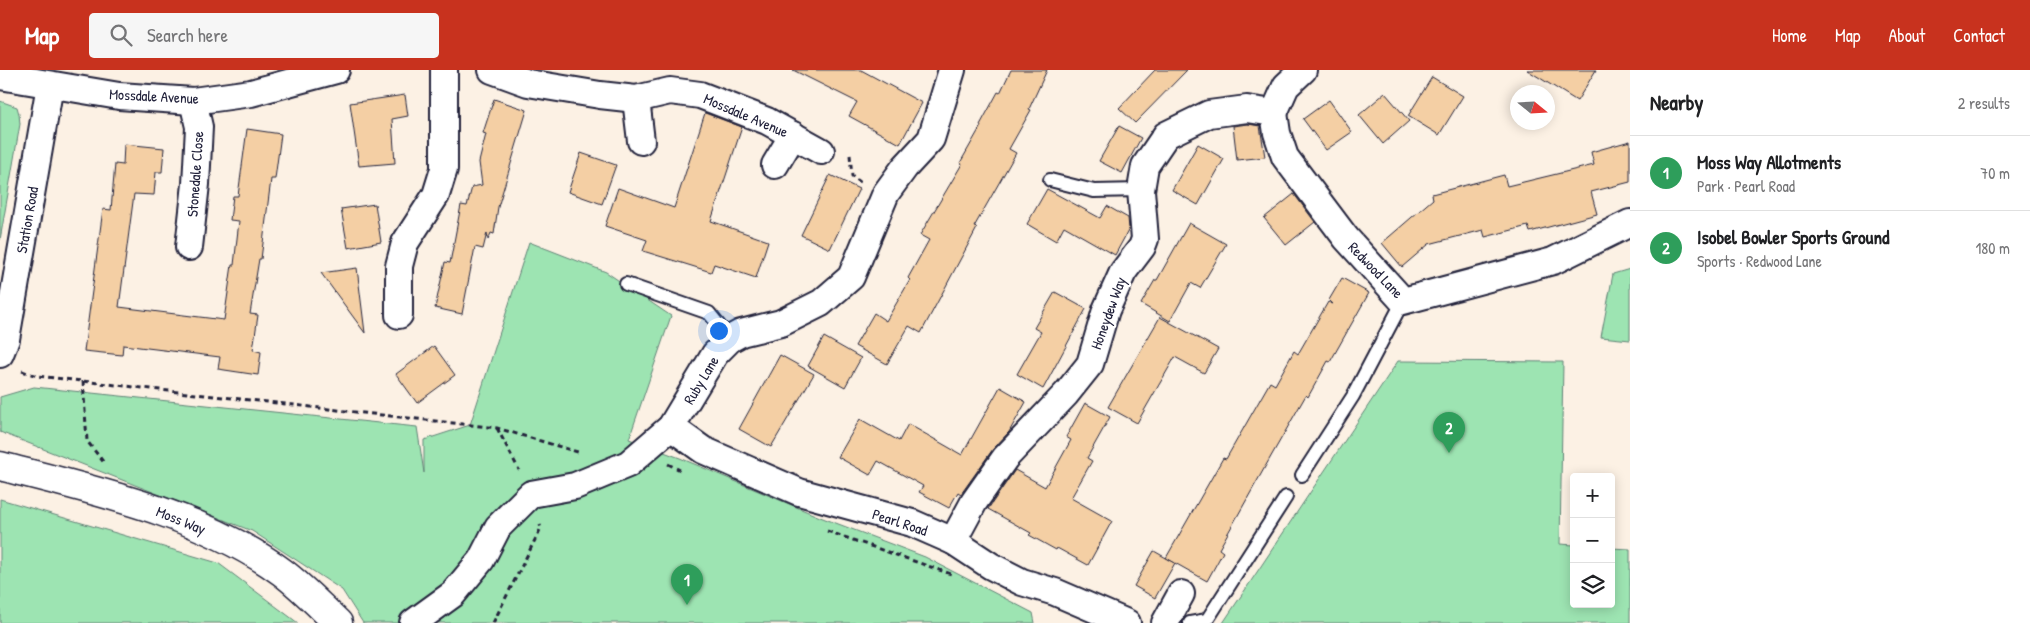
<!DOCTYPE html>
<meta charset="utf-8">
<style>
body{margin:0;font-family:"Patrick Hand",sans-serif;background:#f6f6f6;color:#202124}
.controls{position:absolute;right:15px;bottom:15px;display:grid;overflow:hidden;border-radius:5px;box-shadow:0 2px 12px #0003}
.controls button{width:45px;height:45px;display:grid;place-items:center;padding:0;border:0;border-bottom:1px solid #e0e0e0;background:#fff;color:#202124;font:25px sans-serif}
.compass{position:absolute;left:1510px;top:15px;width:45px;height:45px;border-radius:50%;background:#fff;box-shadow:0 2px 12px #0003;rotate:108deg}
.you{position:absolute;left:718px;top:260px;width:18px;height:18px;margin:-12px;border:4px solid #fff;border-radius:50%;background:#1a73e8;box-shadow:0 0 0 8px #1a73e833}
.badge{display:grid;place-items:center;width:32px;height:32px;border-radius:50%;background:#c8321e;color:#fff;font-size:16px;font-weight:700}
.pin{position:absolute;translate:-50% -41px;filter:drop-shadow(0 1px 2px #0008)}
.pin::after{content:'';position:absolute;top:26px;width:18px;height:15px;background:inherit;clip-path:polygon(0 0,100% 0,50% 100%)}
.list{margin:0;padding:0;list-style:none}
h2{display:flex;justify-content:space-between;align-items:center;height:65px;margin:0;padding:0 20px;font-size:21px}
h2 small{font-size:16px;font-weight:400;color:#757577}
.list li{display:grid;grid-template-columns:32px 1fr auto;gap:15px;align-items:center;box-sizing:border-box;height:75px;padding:0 20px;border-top:1px solid #e0e0e0}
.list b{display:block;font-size:19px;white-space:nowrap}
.list p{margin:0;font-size:16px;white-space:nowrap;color:#757577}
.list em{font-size:16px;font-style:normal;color:#757577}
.icon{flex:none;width:28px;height:28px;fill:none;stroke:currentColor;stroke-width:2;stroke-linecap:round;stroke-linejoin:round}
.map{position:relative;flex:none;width:1630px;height:553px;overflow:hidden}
header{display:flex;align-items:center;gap:30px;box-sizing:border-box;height:70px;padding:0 25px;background:#c8321e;color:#fff}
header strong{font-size:24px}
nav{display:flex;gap:28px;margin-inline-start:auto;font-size:18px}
.search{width:350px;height:45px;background:#f6f6f6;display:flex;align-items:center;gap:12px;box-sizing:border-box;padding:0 18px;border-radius:5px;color:#757577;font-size:19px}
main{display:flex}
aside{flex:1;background:#fff}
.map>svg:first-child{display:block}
.green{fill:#9de4b2;stroke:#608376}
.building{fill:#f4cfa4;stroke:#22223b}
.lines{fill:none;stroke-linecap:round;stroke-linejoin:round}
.service-casing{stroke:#22223b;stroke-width:16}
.minor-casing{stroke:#22223b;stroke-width:30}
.tertiary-casing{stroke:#22223b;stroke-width:31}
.path{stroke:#22223b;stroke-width:3;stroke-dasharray:5 4;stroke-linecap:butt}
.service{stroke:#fff;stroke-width:12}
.minor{stroke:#fff;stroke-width:26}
.tertiary{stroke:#fff;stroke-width:28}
.labels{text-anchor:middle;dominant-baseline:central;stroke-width:4.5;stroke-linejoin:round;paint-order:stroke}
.street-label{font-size:15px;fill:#22223b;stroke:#fff}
</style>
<header>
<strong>Map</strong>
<div class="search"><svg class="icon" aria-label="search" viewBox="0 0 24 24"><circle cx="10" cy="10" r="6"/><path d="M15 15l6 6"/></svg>Search here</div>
<nav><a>Home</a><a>Map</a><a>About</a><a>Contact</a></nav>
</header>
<main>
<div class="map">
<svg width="1630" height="553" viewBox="0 0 1630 553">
<rect width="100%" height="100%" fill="#fcf1e4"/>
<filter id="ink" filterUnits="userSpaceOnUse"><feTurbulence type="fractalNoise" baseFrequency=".02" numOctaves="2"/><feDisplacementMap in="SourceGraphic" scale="10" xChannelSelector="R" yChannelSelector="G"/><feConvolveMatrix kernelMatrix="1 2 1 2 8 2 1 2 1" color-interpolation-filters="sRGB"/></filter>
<g filter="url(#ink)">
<!-- green -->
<g class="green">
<path d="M 0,31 L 17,37 L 19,44 L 20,54 L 0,170 Z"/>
<path d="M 529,172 L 606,202 L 671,246 L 629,369 L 680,388 L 820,447 L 925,487 L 1033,543 L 1035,553 L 363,553 L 342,520 L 252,461 L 0,362 L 0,327 L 34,317 L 417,357 L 424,403 L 424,370 L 470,355 Z"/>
<path d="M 1630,199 L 1630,270 L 1601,267 L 1613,204 Z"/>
<path d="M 1398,291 L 1563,292 L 1560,474 L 1574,475 L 1574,534 L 1611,534 L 1611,478 L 1630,479 L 1630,553 L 1223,553 Z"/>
<path d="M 0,429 L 218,493 L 298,553 L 0,553 Z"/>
</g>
<!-- building -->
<g class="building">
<path d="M 793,0 L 861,0 L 922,33 L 900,74 L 849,46 L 857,32 Z"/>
<path d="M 1011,0 L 1047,0 L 1029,39 L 1031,40 L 1009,79 L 1016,83 L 974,157 L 977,158 L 921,263 L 909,256 L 887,294 L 855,276 L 874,243 L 886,251 L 910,210 L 908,208 L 929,170 L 920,165 L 962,94 L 960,93 L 981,56 L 980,55 L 998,22 L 1000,23 Z"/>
<path d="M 1155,0 L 1187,0 L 1135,53 L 1119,38 Z"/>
<path d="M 1527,0 L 1596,0 L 1577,31 Z"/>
<path d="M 1432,7 L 1463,26 L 1439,65 L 1408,46 Z"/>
<path d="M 1385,23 L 1409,51 L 1383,74 L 1359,45 Z"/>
<path d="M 405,25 L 408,46 L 392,49 L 395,93 L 359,96 L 350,33 Z"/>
<path d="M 494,29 L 527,40 L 498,137 L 494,164 L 491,163 L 488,170 L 487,163 L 483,179 L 475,177 L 462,244 L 435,238 L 445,192 L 450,193 L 461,135 L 467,136 L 472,117 L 482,115 L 479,92 L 486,64 L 483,63 Z"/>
<path d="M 1329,30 L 1352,62 L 1326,80 L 1303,49 Z"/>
<path d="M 705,43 L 742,57 L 711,151 L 768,171 L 756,208 L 714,194 L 711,202 L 643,181 L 647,170 L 605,156 L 618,118 L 674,138 Z"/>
<path d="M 1248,54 L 1260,56 L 1265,87 L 1237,90 L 1233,56 Z"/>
<path d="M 1119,56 L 1141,68 L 1122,103 L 1099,91 Z"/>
<path d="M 247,59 L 281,64 L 275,109 L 271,109 L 261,189 L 259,189 L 250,244 L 258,245 L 253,280 L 261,282 L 258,305 L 218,299 L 220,287 L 123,275 L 122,285 L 84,281 L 103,139 L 111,140 L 115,94 L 123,95 L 124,74 L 164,78 L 162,102 L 156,102 L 154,125 L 134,124 L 119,237 L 224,250 L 232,195 L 234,195 L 239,151 L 230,150 L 233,126 L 238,126 Z"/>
<path d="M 1630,71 L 1630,112 L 1591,122 L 1597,144 L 1530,162 L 1528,156 L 1485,167 L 1483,160 L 1429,174 L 1402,197 L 1382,173 L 1433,129 L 1432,124 L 1504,105 L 1507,116 L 1594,95 L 1591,82 Z"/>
<path d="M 1198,74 L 1224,89 L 1198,135 L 1172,120 Z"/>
<path d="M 581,83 L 616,95 L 602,134 L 568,122 Z"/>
<path d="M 830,105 L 859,119 L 830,179 L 801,165 Z"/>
<path d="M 1047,119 L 1100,148 L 1107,136 L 1128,148 L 1129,159 L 1115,185 L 1064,156 L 1056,171 L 1027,154 Z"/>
<path d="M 1294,124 L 1315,152 L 1286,175 L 1264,148 Z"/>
<path d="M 375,134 L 381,172 L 348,178 L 341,139 Z"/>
<path d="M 1189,153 L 1226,174 L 1200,218 L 1191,213 L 1170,251 L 1141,234 L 1155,210 L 1157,210 Z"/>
<path d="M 357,198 L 365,263 L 321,203 Z"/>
<path d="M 1342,208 L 1369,223 L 1330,292 L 1328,291 L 1308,327 L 1306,325 L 1265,397 L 1219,479 L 1223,482 L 1207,511 L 1166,488 L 1223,388 L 1226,389 L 1270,312 L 1275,315 L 1294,281 L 1298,284 L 1328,232 L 1333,234 L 1329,230 Z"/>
<path d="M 1055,222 L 1086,239 L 1043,319 L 1017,304 L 1041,262 L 1034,258 Z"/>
<path d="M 1160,247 L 1218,279 L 1204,303 L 1175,287 L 1137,353 L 1108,337 Z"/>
<path d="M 824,267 L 861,288 L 845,317 L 808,296 Z"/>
<path d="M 434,276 L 455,305 L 417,333 L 396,304 Z"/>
<path d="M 780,285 L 814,304 L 771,377 L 739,359 Z"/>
<path d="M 1000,317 L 1026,332 L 1009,362 L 993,379 L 961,424 L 958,422 L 949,438 L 919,422 L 923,416 L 878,391 L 870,405 L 838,387 L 860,349 L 899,371 L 908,354 L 962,385 Z"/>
<path d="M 1085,333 L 1110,347 L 1087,388 L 1092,391 L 1071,428 L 1112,451 L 1088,495 L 1057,478 L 1056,480 L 1029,465 L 1031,463 L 988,439 L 1015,400 L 1045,417 L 1071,370 L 1066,367 Z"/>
<path d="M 1154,481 L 1175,493 L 1155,528 L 1134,516 Z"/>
</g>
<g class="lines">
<!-- service casing -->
<g class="service-casing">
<g id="service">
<path d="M 1050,110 L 1094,121 L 1141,120"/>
<path d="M 626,214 L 709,243 L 730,269"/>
<path d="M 1302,405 L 1353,326 L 1403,231"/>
<path d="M 1190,553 L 1207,550 L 1286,427"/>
</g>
</g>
<!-- minor casing -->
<g class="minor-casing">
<g id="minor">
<path d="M 492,0 L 528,13 L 600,25 L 636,29 L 670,21 L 700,25 L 767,51 L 821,81"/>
<path d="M 0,6 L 119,26 L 193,31 L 251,23 L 336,0"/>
<path d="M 636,29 L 641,71"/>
<path d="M 1274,43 L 1277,63 L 1285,87 L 1346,168 L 1403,231 L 1553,191 L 1630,153"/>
<path d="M 1274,43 L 1286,16 L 1303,0"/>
<path d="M 775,95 L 793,65"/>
<path d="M 189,177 L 196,114 L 199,57 L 193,31"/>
<path d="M 399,245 L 399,196 L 405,173 L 436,125 L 444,99 L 444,0"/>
<path d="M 0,284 L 6,269 L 50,15"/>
<path d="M 671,357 L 703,380 L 799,422 L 912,453 L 953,471 L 991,496 L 1022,512 L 1055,522 L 1127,553"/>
<path d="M 953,471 L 974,432 L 1005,388 L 1066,324 L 1090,294 L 1106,240 L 1123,202 L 1142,177 L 1145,169 L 1141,120 L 1145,96 L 1166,65 L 1209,44 L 1247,39 L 1274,43"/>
<path d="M 413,553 L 453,524 L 481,490 L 498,457 L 531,424 L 575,416 L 628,394 L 671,357 L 715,284 L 730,269 L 741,263 L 781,253 L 821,233 L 851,207 L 886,123 L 905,97 L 931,69 L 952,0"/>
<path d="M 1165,553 L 1181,524"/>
</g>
</g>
<!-- tertiary casing -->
<g class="tertiary-casing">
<path id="tertiary" d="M 0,396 C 93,420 203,444 282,502 C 302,517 320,536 338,553"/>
</g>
<!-- path -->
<g class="path">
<path d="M 850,85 L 852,106 L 860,112"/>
<path d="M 22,301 L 37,306 L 497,358 L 581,383"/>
<path d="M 83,311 L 87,371 L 105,394"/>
<path d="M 497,358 L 519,400"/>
<path d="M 668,394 L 680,400"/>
<path d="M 827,461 L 951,504"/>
<path d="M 493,553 L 541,458 L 540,455"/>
</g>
<!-- service -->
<use href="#service" class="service"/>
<!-- minor -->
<use href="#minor" class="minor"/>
<!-- tertiary -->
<use href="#tertiary" class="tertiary"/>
</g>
</g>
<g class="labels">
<!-- street labels -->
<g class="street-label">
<text transform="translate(154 26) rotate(3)">Mossdale Avenue</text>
<text transform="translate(746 45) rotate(23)">Mossdale Avenue</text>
<text transform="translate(195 104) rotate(-86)">Stonedale Close</text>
<text transform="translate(27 150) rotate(-80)">Station Road</text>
<text transform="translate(1376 200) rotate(46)">Redwood Lane</text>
<text transform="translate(1108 243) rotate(-70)">Honeydew Way</text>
<text transform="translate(701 310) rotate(-59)">Ruby Lane</text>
<text transform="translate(181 450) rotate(22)">Moss Way</text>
<text transform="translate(900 452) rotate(18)">Pearl Road</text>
</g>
</g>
</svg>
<div class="controls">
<button>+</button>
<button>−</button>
<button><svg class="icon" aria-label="layers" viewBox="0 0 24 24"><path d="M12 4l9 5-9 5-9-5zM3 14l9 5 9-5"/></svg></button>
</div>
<svg class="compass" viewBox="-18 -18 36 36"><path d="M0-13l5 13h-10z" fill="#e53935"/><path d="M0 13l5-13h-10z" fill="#757577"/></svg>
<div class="you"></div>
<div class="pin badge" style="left:687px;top:535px;background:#2e9e5b">1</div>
<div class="pin badge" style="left:1449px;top:383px;background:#2e9e5b">2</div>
</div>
<aside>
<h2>Nearby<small>2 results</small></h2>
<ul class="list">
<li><span class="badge" style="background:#2e9e5b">1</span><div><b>Moss Way Allotments</b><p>Park · Pearl Road</p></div><em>70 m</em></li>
<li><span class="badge" style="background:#2e9e5b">2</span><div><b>Isobel Bowler Sports Ground</b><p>Sports · Redwood Lane</p></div><em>180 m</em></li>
</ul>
</aside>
</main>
